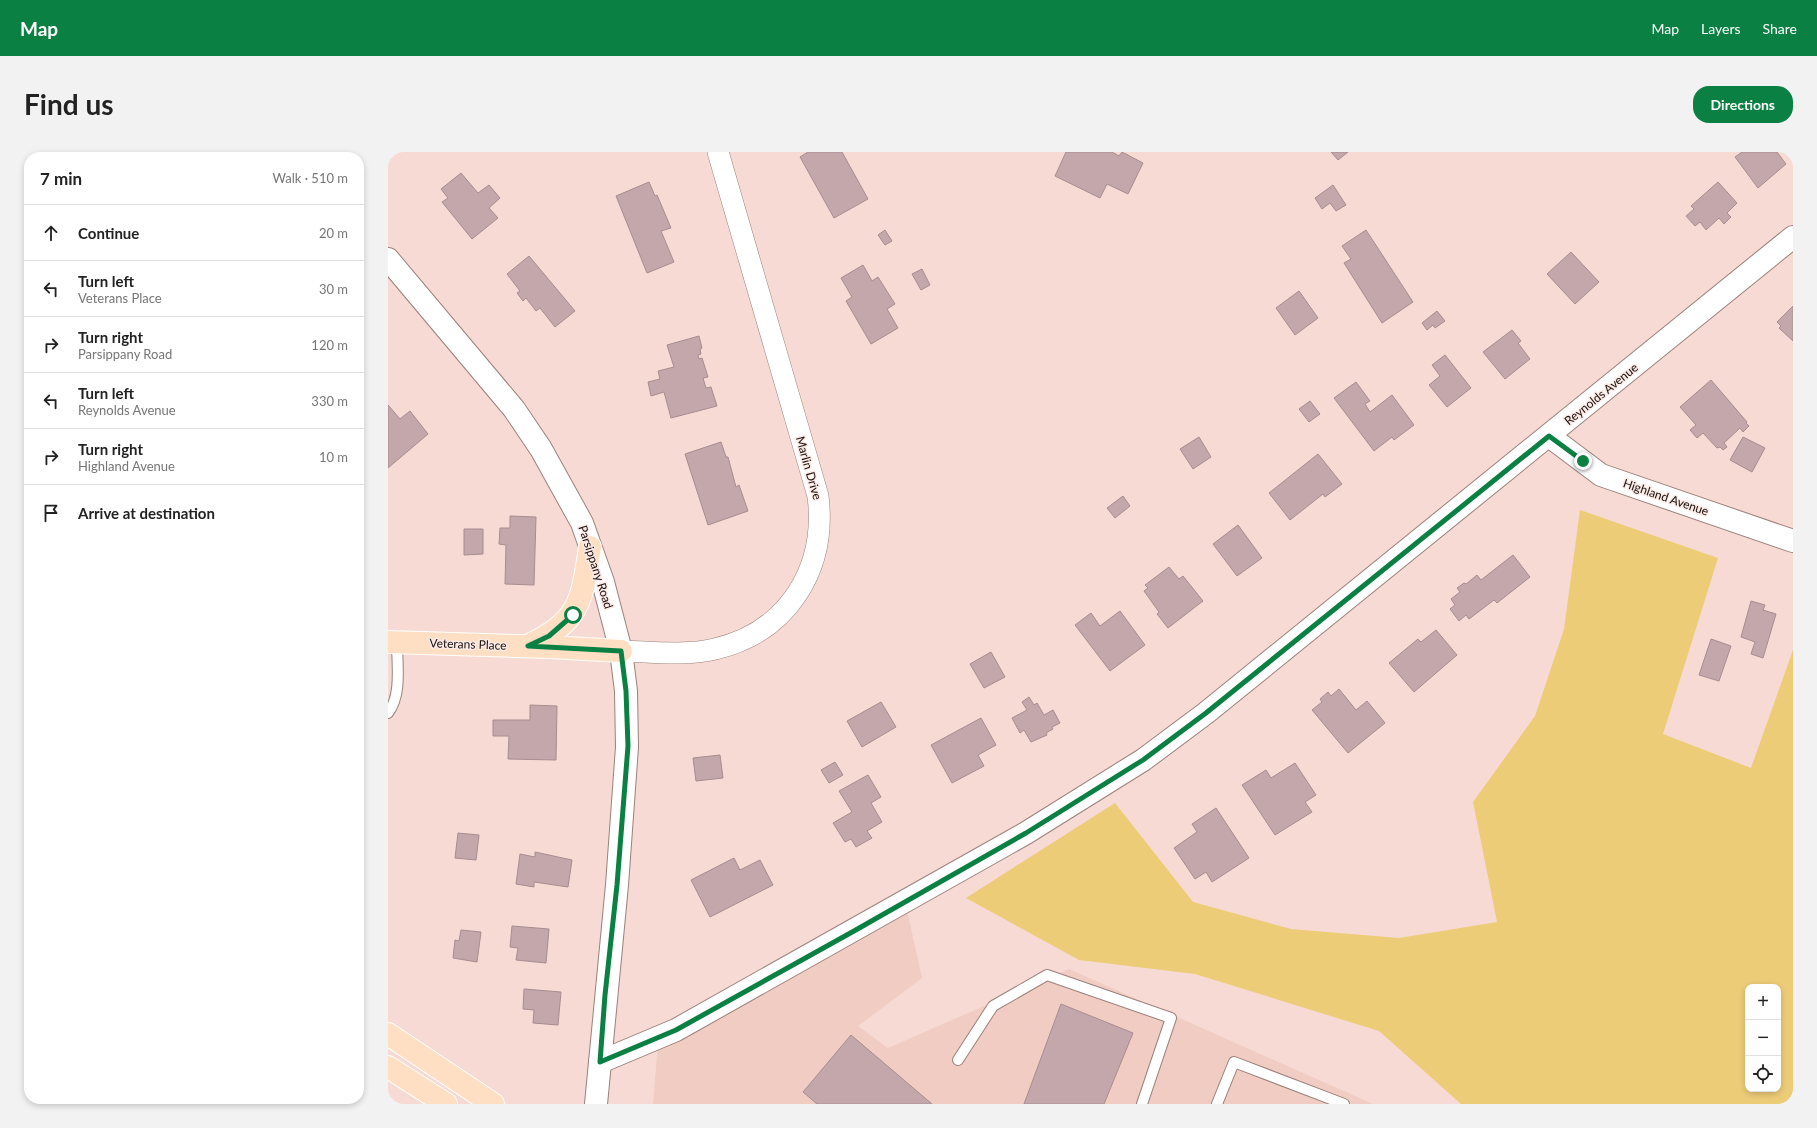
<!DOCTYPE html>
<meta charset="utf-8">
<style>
body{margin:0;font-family:Lato,sans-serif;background:#f2f2f2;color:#222}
.controls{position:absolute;right:12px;bottom:12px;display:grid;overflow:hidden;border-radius:8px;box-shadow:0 2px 6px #0003}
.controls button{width:36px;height:36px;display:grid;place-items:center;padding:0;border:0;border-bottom:1px solid #e0e0e0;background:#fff;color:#222;font:20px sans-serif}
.stop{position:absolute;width:12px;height:12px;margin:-9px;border:3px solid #0b8043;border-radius:50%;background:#fff}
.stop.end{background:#0b8043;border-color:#fff;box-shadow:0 1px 4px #0008}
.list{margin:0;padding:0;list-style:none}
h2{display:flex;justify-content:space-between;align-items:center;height:52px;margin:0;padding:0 16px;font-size:17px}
h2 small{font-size:13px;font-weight:400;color:#767676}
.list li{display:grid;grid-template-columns:26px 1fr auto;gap:12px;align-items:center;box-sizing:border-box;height:56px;padding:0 16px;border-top:1px solid #e0e0e0}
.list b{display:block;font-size:15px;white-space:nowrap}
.list p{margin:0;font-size:13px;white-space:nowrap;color:#767676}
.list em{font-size:13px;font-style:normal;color:#767676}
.icon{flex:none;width:22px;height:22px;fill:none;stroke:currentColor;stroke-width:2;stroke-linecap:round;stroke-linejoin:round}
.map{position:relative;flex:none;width:1405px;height:952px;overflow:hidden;border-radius:16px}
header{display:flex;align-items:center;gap:24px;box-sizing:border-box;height:56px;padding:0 20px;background:#0b8043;color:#fff}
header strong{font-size:19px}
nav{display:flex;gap:22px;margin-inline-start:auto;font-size:14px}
.intro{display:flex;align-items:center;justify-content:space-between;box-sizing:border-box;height:96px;padding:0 24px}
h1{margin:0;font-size:28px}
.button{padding:10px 18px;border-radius:16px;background:#0b8043;color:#fff;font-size:14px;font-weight:700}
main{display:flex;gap:24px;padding:0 24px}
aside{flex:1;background:#fff;border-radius:16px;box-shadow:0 2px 6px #0003}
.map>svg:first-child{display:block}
.built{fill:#f0ccc3}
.green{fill:#edcc78;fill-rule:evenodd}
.building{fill:#c3a7ab;stroke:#a78c90}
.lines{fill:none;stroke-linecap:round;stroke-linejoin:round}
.service-casing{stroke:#9b817b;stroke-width:12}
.minor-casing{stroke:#9b817b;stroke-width:22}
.tertiary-casing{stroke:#9b817b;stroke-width:24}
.secondary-casing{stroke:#9b817b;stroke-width:24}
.primary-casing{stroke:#fff;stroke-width:24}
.service{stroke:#fff;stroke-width:10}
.minor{stroke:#fff;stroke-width:21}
.tertiary{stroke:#fff;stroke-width:22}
.secondary{stroke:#fff;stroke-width:22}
.primary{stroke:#fedfc4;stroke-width:22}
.route{stroke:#0b8043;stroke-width:5}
.labels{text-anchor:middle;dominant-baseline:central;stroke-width:3;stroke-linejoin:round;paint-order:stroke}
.street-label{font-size:12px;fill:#180f0c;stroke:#fbeae6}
</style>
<header>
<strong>Map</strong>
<nav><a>Map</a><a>Layers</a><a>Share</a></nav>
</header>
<div class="intro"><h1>Find us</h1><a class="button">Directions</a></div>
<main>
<aside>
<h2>7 min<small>Walk · 510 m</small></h2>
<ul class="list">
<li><svg class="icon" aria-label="ahead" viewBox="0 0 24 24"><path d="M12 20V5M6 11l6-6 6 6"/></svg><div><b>Continue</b></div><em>20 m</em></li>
<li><svg class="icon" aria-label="left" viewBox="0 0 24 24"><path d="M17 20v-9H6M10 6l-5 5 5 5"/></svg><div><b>Turn left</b><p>Veterans Place</p></div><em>30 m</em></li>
<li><svg class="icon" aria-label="right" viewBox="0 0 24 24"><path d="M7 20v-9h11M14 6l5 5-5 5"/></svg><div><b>Turn right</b><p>Parsippany Road</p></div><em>120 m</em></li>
<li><svg class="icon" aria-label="left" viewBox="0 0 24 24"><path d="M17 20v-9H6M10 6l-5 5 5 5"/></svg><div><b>Turn left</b><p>Reynolds Avenue</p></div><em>330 m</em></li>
<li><svg class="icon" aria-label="right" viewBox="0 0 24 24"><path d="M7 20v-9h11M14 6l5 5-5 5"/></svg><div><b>Turn right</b><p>Highland Avenue</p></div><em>10 m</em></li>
<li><svg class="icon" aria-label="arrive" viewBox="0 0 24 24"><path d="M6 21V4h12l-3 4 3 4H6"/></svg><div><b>Arrive at destination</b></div></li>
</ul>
</aside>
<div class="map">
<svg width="1405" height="952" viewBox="0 0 1405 952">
<rect width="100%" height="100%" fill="#f6dad3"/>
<!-- built -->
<path class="built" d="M 516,745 L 534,826 L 470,874 L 500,896 L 681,817 L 985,952 L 265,952 L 271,880 Z"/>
<!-- green -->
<path class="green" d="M 1192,358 L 1330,406 L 1275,582 L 1363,616 L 1405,498 L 1405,952 L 1073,952 L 991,879 L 807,822 L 691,808 L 578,746 L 727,651 L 805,750 L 903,777 L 1011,786 L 1109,770 L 1085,650 L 1147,564 L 1176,477 ZM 1360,835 L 1390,835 L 1390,937 L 1360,937 Z"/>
<!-- building -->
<g class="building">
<path d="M 420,0 L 454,0 L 480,47 L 446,66 L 412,5 Z"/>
<path d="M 678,0 L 724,0 L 731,4 L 734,0 L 755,11 L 740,42 L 719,32 L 712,46 L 667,24 Z"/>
<path d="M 943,0 L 960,0 L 950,8 Z"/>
<path d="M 1354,0 L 1389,0 L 1398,12 L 1370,36 L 1347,5 Z"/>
<path d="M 73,21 L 90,41 L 101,33 L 112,46 L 101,56 L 110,66 L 84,87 L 54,50 L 60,46 L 53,37 Z"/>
<path d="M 261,30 L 267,44 L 269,43 L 283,76 L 273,79 L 286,110 L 259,121 L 228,44 Z"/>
<path d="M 1330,30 L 1349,51 L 1339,61 L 1343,65 L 1336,72 L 1331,66 L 1318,78 L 1312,70 L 1307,74 L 1298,64 L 1306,57 L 1303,54 Z"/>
<path d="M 945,33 L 958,53 L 948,59 L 942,51 L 934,57 L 927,46 Z"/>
<path d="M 497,78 L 504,89 L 497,93 L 490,83 Z"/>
<path d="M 978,78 L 1025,150 L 994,171 L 956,111 L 963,107 L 954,94 Z"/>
<path d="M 1183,100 L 1211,130 L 1187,152 L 1159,122 Z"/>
<path d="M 141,104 L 187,159 L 167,175 L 152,156 L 148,159 L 138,146 L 135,149 L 129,141 L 132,139 L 119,122 Z"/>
<path d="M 475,113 L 484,129 L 490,125 L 507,152 L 499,157 L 510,176 L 483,192 L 458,149 L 464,145 L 453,126 Z"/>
<path d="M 534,117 L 542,133 L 533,138 L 524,122 Z"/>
<path d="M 911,139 L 930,166 L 907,183 L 888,156 Z"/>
<path d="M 1405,154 L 1405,189 L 1391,176 L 1393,174 L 1389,170 Z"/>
<path d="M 1049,159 L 1057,169 L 1047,176 L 1045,173 L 1039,178 L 1034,171 Z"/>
<path d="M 1124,178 L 1133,189 L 1130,191 L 1142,207 L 1117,227 L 1095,200 Z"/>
<path d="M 311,184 L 314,196 L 312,197 L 313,202 L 310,203 L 311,207 L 314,206 L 320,225 L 315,226 L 318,236 L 323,235 L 329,254 L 283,266 L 276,240 L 263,244 L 260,230 L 272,227 L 270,219 L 286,215 L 279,193 Z"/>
<path d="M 1057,203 L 1083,236 L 1059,255 L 1041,233 L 1052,224 L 1044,213 Z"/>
<path d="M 1323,228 L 1359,270 L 1358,271 L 1361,274 L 1355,280 L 1352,276 L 1336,291 L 1339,295 L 1335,298 L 1332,295 L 1329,296 L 1315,281 L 1309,286 L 1302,278 L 1308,273 L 1292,255 Z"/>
<path d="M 968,230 L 982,249 L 977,252 L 982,260 L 1004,243 L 1026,273 L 1006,288 L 1004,285 L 986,299 L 946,246 Z"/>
<path d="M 922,249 L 932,262 L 921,270 L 911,257 Z"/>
<path d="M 0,253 L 12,267 L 22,259 L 40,282 L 0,316 Z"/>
<path d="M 811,285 L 823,305 L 805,317 L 792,297 Z"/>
<path d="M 1355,285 L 1377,296 L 1364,320 L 1342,308 Z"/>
<path d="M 333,290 L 338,305 L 340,305 L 348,335 L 351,333 L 360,359 L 320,373 L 297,302 Z"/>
<path d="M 930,302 L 954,332 L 937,345 L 935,342 L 902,368 L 881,341 Z"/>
<path d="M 735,344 L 742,354 L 727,366 L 719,356 Z"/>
<path d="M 122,364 L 148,365 L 146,433 L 117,432 L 118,393 L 111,392 L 112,376 L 122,376 Z"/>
<path d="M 850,373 L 874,406 L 849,424 L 825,392 Z"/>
<path d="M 76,377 L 95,377 L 95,402 L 76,403 Z"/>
<path d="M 1125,403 L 1142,425 L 1109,451 L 1106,448 L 1081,467 L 1078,463 L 1071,469 L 1062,457 L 1067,453 L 1063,447 L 1072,440 L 1069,436 L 1076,431 L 1078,432 L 1089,423 L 1093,428 Z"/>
<path d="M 781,415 L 791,427 L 795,424 L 815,449 L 780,476 L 769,462 L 771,460 L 756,439 L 760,436 L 757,433 Z"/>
<path d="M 1363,449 L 1377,453 L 1375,458 L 1388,462 L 1375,506 L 1363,502 L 1367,490 L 1353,485 Z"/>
<path d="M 732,459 L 757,493 L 722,519 L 687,473 L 703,461 L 712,474 Z"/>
<path d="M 1048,478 L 1069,503 L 1026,540 L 1001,511 L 1030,487 L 1033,490 Z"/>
<path d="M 1323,487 L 1343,494 L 1331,529 L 1311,523 Z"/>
<path d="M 603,500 L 617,525 L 596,536 L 582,512 Z"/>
<path d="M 951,537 L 968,558 L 979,549 L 997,571 L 960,601 L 924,558 L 934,550 L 932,547 L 940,540 L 943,544 Z"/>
<path d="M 641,545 L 646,553 L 649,551 L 656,563 L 665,558 L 672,571 L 664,575 L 665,577 L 658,581 L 659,583 L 643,590 L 636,578 L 632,581 L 624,566 L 639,558 L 634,550 Z"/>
<path d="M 493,550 L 508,575 L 474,595 L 459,569 Z"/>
<path d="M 142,553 L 169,554 L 168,608 L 120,607 L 121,584 L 105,584 L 105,568 L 142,568 Z"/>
<path d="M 593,566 L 608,593 L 590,603 L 596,614 L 564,631 L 543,593 Z"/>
<path d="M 332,603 L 335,626 L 308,629 L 305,606 Z"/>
<path d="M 447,610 L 455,623 L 441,631 L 433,618 Z"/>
<path d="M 907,611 L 928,643 L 917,650 L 924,660 L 887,683 L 854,633 L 878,618 L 883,626 Z"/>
<path d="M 480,623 L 493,645 L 483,651 L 494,670 L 479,679 L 484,686 L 468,695 L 463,687 L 457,690 L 445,671 L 464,660 L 451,639 Z"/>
<path d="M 828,656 L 861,706 L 824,730 L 818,720 L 807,727 L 786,696 L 809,680 L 804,672 Z"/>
<path d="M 70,681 L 91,683 L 88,708 L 67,706 Z"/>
<path d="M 147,700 L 184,708 L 180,735 L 146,730 L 146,735 L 128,732 L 132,702 L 147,705 Z"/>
<path d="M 346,706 L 352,718 L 372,708 L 385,733 L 322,765 L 303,728 Z"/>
<path d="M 124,774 L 161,777 L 158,811 L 128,808 L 130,796 L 122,795 Z"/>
<path d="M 73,778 L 93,780 L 89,810 L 65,806 L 67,788 L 71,789 Z"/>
<path d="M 136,837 L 173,840 L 170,873 L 145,871 L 146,858 L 135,857 Z"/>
<path d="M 673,852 L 745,881 L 716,952 L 636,952 Z"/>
<path d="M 463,883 L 544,952 L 429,952 L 415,940 Z"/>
</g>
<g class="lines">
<!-- service casing -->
<g class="service-casing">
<g id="service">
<path d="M 0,561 C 14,543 9,513 9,490"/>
<path d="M 570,908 L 605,854 L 659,823 L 783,866 L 754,952"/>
<path d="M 829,952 L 846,910 L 956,952"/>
</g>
</g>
<!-- minor casing -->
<g class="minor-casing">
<path id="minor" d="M 233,499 C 262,500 299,504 327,497 C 400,480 439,417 430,344 L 330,0"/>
</g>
<!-- tertiary casing -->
<g class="tertiary-casing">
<g id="tertiary">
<path d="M 1161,284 L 1213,323 L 1405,389"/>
<path d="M 212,910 L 288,878 L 638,681 L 755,608 L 818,561 L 1405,85"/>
</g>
</g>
<!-- secondary casing -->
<g class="secondary-casing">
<path id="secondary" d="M 0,107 L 126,257 L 153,297 L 194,371 L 215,430 L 233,499 L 238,539 L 239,595 L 229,733 L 208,952"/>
</g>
<!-- primary casing -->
<g class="primary-casing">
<g id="primary">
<path d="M 0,490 L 162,495 L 233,499"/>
<path d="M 141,493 C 193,469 194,447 202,395"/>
<path d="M 0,882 L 105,952"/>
<path d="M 0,915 L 58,952"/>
</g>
</g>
<!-- service -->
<use href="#service" class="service"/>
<!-- minor -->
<use href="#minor" class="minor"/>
<!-- tertiary -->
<use href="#tertiary" class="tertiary"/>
<!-- secondary -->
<use href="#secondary" class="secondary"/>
<!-- primary -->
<use href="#primary" class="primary"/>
</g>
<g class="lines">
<!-- route -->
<path class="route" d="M 185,463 L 161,484 L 140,494 L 233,499 L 238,539 L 240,594 L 229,733 L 217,843 L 212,910 L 288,878 L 466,779 L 638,681 L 755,608 L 818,561 L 1161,284 L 1195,309"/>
</g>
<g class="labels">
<!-- street labels -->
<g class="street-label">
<text transform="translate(1213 242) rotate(-39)">Reynolds Avenue</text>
<text transform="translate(421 316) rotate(74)">Marlin Drive</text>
<text transform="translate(1278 345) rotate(19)">Highland Avenue</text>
<text transform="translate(208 415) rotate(72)">Parsippany Road</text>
<text transform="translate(80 492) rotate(2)">Veterans Place</text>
</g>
</g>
</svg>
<div class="controls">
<button>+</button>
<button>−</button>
<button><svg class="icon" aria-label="locate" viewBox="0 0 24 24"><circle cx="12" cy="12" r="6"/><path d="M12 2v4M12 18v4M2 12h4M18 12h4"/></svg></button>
</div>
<div class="stop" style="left:185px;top:463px"></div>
<div class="stop end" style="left:1195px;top:309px"></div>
</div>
</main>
